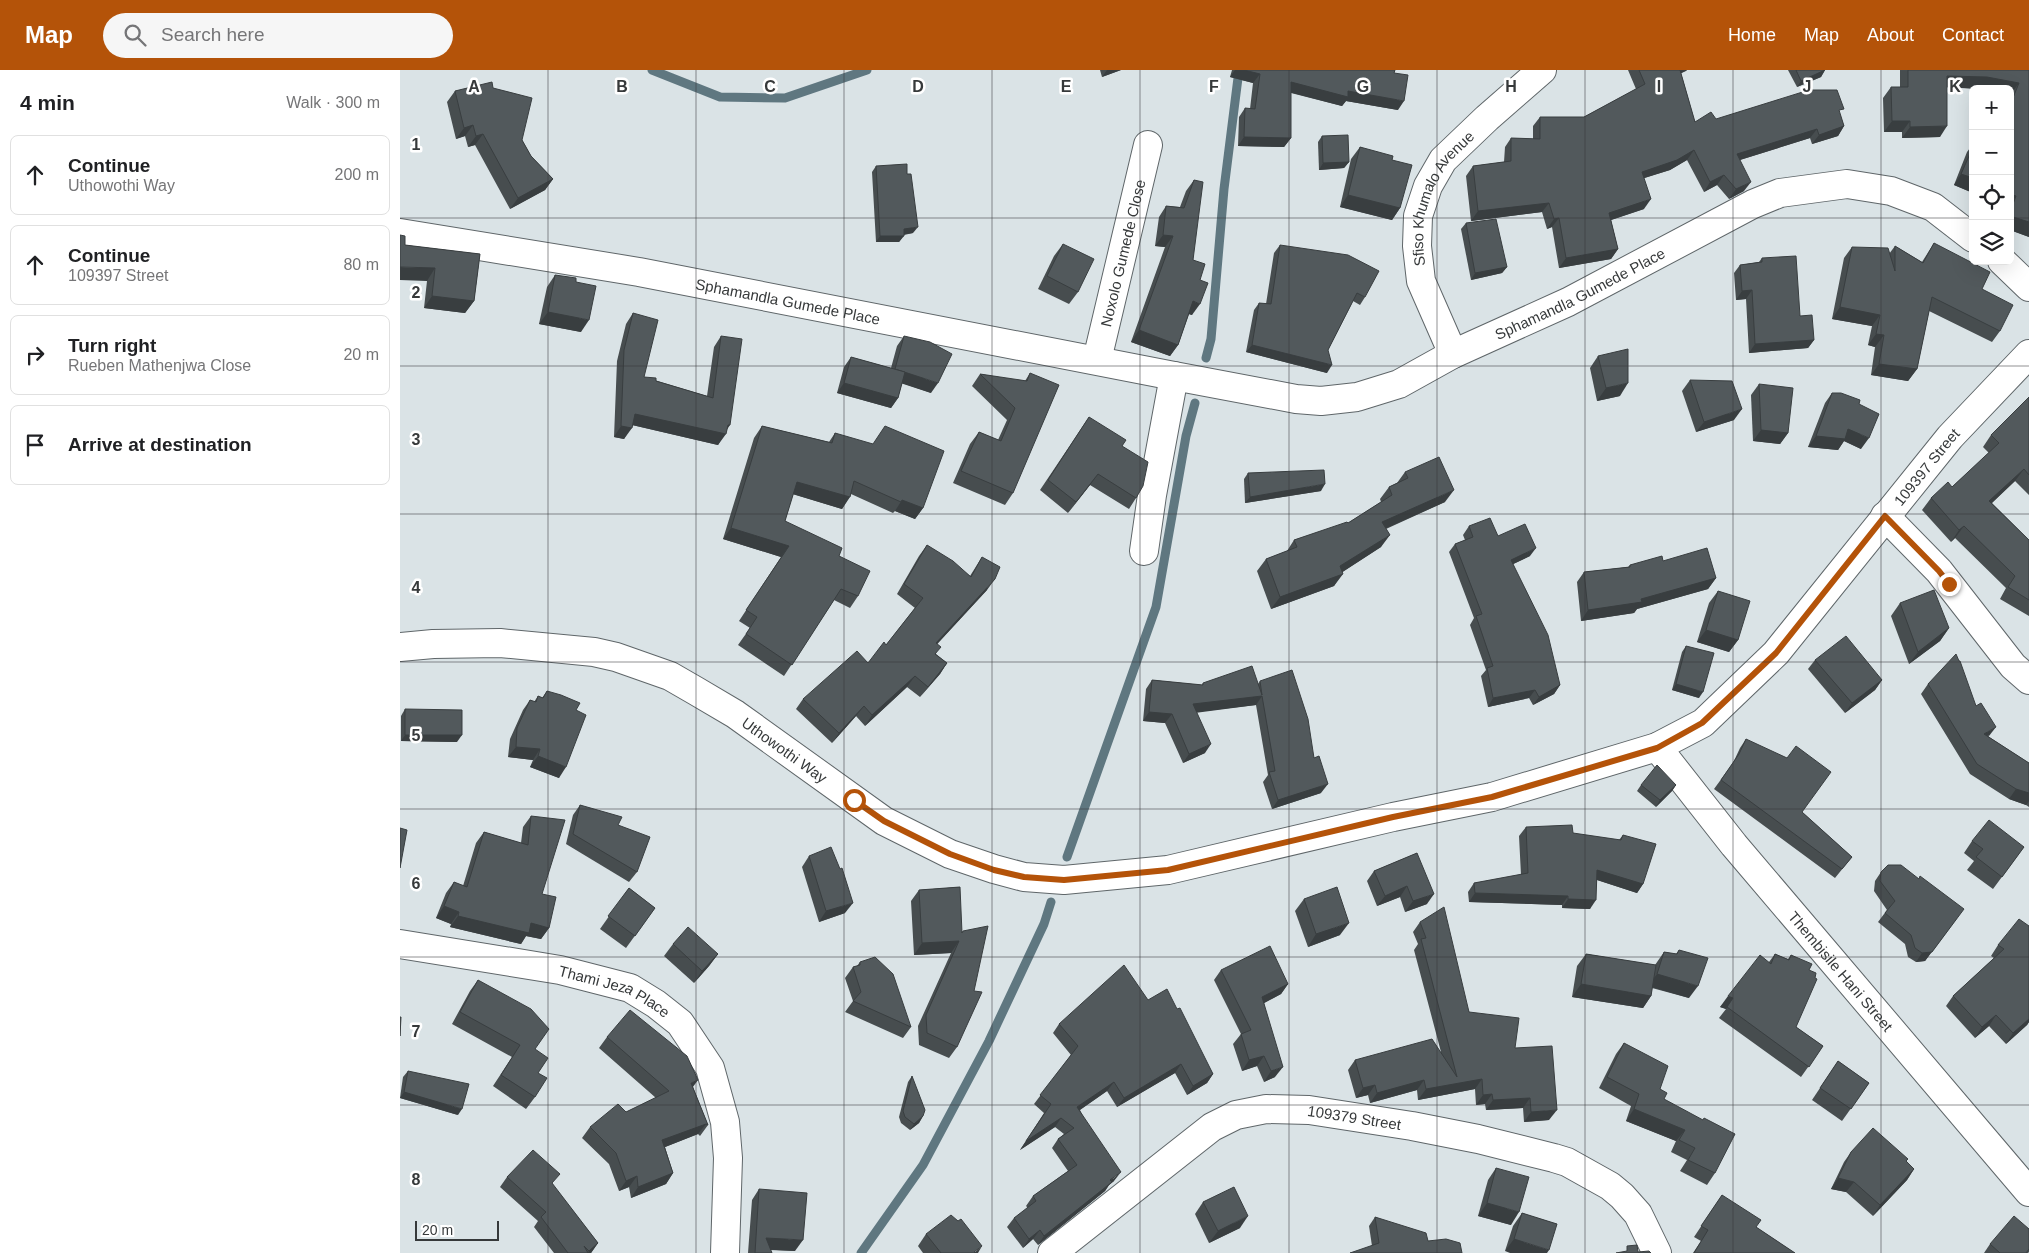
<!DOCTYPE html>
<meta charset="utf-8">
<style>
body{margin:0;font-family:Arial,sans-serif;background:#f6f6f6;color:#202124}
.controls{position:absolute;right:15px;top:15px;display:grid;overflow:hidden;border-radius:8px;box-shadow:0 5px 20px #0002}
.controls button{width:45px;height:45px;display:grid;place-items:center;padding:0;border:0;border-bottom:1px solid #e0e0e0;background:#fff;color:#202124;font:25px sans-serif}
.scale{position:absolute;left:15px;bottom:12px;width:84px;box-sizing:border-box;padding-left:5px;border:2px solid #36393a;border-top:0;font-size:14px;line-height:18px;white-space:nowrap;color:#36393a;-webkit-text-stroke:4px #fff;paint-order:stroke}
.stop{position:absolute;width:15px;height:15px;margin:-11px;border:4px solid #b45309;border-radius:50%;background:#fff}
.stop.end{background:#b45309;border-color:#fff;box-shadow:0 1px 5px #0008}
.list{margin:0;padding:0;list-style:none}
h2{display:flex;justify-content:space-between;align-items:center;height:65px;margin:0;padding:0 20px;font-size:21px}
h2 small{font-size:16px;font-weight:400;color:#757577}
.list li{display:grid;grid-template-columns:32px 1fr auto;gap:15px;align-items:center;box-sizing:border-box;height:80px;margin:0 10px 10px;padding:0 10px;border:1px solid #e0e0e0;border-radius:8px}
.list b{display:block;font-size:19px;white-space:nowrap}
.list p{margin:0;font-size:16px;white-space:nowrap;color:#757577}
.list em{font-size:16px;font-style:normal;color:#757577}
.icon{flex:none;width:28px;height:28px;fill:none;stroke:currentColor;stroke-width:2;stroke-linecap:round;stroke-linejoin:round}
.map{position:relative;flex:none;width:1629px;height:1183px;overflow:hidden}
header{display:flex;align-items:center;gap:30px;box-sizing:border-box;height:70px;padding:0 25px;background:#b45309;color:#fff}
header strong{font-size:24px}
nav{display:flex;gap:28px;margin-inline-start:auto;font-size:18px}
.search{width:350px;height:45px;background:#f6f6f6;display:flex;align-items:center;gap:12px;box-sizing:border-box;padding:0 18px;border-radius:28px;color:#757577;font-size:19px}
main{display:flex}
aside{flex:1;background:#fff}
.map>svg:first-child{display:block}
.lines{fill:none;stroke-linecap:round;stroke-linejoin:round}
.stream{stroke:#5f7780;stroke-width:9}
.minor-casing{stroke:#5f6669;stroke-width:30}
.minor{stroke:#fff;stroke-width:28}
.wall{fill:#474d4f}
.shaded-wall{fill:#393e40}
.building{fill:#52595c;stroke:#393e40}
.route{stroke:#b45309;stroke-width:6}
.grid{fill:none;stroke:#36393a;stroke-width:1;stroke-opacity:0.55}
.labels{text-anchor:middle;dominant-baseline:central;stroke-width:5;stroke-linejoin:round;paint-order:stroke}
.street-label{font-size:15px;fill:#36393a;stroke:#fff}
.grid-label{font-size:16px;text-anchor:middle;font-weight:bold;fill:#36393a;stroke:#fff;stroke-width:5;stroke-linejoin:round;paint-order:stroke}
</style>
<header>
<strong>Map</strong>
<div class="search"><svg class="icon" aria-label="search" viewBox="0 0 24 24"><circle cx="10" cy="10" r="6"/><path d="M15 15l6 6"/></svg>Search here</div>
<nav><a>Home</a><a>Map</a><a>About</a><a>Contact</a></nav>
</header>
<main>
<aside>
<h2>4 min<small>Walk · 300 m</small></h2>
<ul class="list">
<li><svg class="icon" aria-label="ahead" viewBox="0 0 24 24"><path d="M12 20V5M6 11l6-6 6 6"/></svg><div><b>Continue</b><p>Uthowothi Way</p></div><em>200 m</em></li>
<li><svg class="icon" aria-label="ahead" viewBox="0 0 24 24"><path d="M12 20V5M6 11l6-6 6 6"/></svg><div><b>Continue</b><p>109397 Street</p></div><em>80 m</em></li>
<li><svg class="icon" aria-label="right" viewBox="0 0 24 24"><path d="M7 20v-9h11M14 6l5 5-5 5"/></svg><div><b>Turn right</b><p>Rueben Mathenjwa Close</p></div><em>20 m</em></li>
<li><svg class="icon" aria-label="arrive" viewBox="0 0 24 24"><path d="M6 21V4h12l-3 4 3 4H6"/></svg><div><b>Arrive at destination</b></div></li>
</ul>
</aside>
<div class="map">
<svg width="1629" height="1183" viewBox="0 0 1629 1183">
<rect width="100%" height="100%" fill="#dae3e6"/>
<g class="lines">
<!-- stream -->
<g class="stream">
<path d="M 252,0 L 320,27 L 385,28 L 467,0"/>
<path d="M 806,288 L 811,269 L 824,119 L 839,0"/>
<path d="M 667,787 L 756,537 L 786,366 L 795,333"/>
<path d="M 461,1183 L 523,1095 L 589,971 L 644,854 L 651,832"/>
</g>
<!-- minor casing -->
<g class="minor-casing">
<g id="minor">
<path id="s1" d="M 0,163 L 239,202 L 774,306 L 896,329 L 921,331 L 957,327 L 999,314 L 1053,284 L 1168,232 L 1353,134 L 1380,123 L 1447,114 L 1491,121 L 1533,137 L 1573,168"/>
<path d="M 1602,191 L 1629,217"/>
<path id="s2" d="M 1053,284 L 1021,211 L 1017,176 L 1018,146 L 1028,116 L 1043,90 L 1087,48 L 1142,0"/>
<path id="s3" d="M 697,290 L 748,75"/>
<path d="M 1485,446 L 1539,501 L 1613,596 L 1629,610"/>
<path d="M 744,481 L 752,425 L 774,306"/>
<path id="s4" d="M 0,577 L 33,574 L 100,573 L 194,582 L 216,587 L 270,606 L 296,621 L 335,644 L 484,751 L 550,784 L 594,799 L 624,807 L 664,810 L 768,800 L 993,747 L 1092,727 L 1257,677 L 1303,653 L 1376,583 L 1550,367 L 1629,284"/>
<path id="s5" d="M 1257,677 L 1334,775 L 1629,1122"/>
<path id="s6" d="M 0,874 L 160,900 L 230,918 L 256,934 L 280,953 L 310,998 L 325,1052 L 328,1088 L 325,1183"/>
<path id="s7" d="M 652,1183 L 812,1057 L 836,1045 L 866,1039 L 909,1040 L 1012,1056 L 1078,1069 L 1154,1088 L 1167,1092 L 1210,1116 L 1222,1126 L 1238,1144 L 1257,1183"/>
</g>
</g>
<!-- minor -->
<use href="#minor" class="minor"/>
</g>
<!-- wall -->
<g class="wall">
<path d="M 700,0 L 721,0 L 702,7 Z"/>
<path d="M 832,0 L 995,0 L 994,3 L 998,40 L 946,31 L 942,36 L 891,23 L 891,68 L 884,77 L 838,76 L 839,47 L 845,38 L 850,39 L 853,13 L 830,7 Z"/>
<path d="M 1228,0 L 1287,0 L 1281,3 L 1295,52 L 1316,49 L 1440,44 L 1444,56 L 1438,66 L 1412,74 L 1410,68 L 1340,90 L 1344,121 L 1329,129 L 1317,115 L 1304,122 L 1287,90 L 1270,100 L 1244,108 L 1244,139 L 1211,150 L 1218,179 L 1211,189 L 1159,198 L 1152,157 L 1147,159 L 1142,142 L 1071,151 L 1066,106 L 1073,96 L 1104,92 L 1105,77 L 1111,68 L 1133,69 L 1133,56 L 1140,47 L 1184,47 L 1236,19 Z"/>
<path d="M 1388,0 L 1425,0 L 1421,7 L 1397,17 Z"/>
<path d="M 1500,0 L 1629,0 L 1629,167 L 1610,160 L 1610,19 L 1582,19 L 1547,17 L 1540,67 L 1502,68 L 1502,62 L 1484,62 L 1483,28 L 1491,17 L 1500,17 Z"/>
<path d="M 93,18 L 131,86 L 153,109 L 145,120 L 110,139 L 75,75 L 68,77 L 65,66 L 56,69 L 47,32 L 55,21 Z"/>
<path d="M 922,66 L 949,92 L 944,98 L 919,100 L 918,72 Z"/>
<path d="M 1573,74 L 1573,123 L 1554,115 L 1567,82 Z"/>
<path d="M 960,77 L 992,90 L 1000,138 L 992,150 L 940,137 L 951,89 Z"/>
<path d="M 476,96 L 507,104 L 513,163 L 504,165 L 499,172 L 476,172 L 472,102 Z"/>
<path d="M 794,110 L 793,190 L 800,210 L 792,245 L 789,244 L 778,275 L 770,286 L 731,272 L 765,177 L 755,176 L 759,147 L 766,136 L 780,137 L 786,121 Z"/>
<path d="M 1066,153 L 1107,197 L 1102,203 L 1071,210 L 1061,159 Z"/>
<path d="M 1534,173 L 1582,219 L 1600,261 L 1592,272 L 1529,241 L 1517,299 L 1508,311 L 1471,305 L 1475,277 L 1468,275 L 1472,256 L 1432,249 L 1444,188 L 1452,177 L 1489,184 L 1495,176 L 1522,192 Z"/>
<path d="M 663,174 L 678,222 L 669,234 L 638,219 L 654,186 Z"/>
<path d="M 5,175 L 80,184 L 74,231 L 65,243 L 24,238 L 27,211 Z"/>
<path d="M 880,175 L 965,227 L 960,235 L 953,231 L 928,280 L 927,303 L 846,282 L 854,240 L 859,233 L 866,234 L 874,183 Z"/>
<path d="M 1362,188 L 1400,246 L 1414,270 L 1408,278 L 1349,283 L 1346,229 L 1336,230 L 1334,203 L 1340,195 L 1359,192 Z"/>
<path d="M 155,205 L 176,212 L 181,262 L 139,254 L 147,217 Z"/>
<path d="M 233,243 L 244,307 L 307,326 L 314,277 L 321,266 L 327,359 L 318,375 L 232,355 L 224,369 L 214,367 L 217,291 L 226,254 Z"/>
<path d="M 504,266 L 531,323 L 502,313 L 498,328 L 491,338 L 437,323 L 444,297 L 451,287 L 491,298 L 497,276 Z"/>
<path d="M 1198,286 L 1220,326 L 1197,331 L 1190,298 Z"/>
<path d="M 630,303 L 613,423 L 605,435 L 553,413 L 570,374 L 579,362 L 598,370 L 607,350 L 572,316 L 580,304 L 625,311 Z"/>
<path d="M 1290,310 L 1334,350 L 1296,362 L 1282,321 Z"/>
<path d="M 1359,314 L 1388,363 L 1380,374 L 1353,371 L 1351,325 Z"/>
<path d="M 1432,323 L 1459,334 L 1461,379 L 1444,371 L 1438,380 L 1408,377 L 1425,333 Z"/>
<path d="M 1629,327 L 1629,425 L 1615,411 L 1592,433 L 1629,470 L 1629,546 L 1600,529 L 1606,518 L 1555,468 L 1551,472 L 1522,440 L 1531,428 L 1552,417 L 1589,383 L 1583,377 L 1591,365 Z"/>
<path d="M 689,347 L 722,376 L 736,428 L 729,439 L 690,415 L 668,443 L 640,420 Z"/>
<path d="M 362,356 L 429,372 L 435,363 L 523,438 L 515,449 L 495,441 L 493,443 L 451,424 L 442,439 L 393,424 L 385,451 L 439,486 L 458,526 L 450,538 L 434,530 L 384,606 L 338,575 L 350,558 L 339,551 L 381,487 L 323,469 L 354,368 Z"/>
<path d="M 1005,402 L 1045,432 L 986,459 L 981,477 L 942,502 L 934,516 L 871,539 L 857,501 L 866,489 L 887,481 L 894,470 L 948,453 L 981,432 L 980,429 L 989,417 L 997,413 Z"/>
<path d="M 848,403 L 921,421 L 845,433 L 844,409 Z"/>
<path d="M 1069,456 L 1098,466 L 1130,486 L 1113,494 L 1160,615 L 1154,624 L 1133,635 L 1129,628 L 1088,637 L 1081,606 L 1086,600 L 1070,555 L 1074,548 L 1049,482 L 1055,474 L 1065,470 L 1063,465 Z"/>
<path d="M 527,475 L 570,506 L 582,487 L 587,520 L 537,574 L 536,584 L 547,593 L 540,604 L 520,627 L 507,617 L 465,656 L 456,646 L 432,673 L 396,639 L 403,629 L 468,593 L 486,575 L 515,538 L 497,524 L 519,486 Z"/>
<path d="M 1263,491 L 1316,508 L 1308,519 L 1237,539 L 1234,543 L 1181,551 L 1177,512 L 1184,502 L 1228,497 L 1230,495 Z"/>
<path d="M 1318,521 L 1338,570 L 1329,582 L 1297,572 L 1309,533 Z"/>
<path d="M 1500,533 L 1549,558 L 1540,571 L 1509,594 L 1491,546 Z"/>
<path d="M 1286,576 L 1299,628 L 1272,620 L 1282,582 Z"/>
<path d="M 1415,590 L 1482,610 L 1475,620 L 1445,643 L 1408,599 Z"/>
<path d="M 752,610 L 802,615 L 803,613 L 858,614 L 860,611 L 914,688 L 921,723 L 872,739 L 863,712 L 868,705 L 856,635 L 796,642 L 805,683 L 783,693 L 765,653 L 743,651 L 746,619 Z"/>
<path d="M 1528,614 L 1576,636 L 1589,667 L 1629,693 L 1629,737 L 1626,735 L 1609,729 L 1570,704 L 1521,624 Z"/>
<path d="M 147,621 L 176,640 L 159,708 L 130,697 L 133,690 L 108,687 L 110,669 L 123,640 L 130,630 L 134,632 L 138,626 L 142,628 Z"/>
<path d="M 5,639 L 57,672 L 1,671 L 1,646 Z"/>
<path d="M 1346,669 L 1402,742 L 1452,787 L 1435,808 L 1314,719 L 1333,693 L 1340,678 Z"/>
<path d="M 1241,715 L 1276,715 L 1272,721 L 1256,737 L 1237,721 Z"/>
<path d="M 180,735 L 218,755 L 237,802 L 229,812 L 166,774 L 173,745 Z"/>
<path d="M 131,746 L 142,824 L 149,858 L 141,869 L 126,866 L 121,874 L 50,857 L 51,854 L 36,848 L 46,823 L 54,812 L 63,816 L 76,773 L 84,762 L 121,773 L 123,757 Z"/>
<path d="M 1126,757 L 1219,770 L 1223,765 L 1243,814 L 1237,823 L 1197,810 L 1190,839 L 1162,838 L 1162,835 L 1069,832 L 1068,822 L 1074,813 L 1121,805 L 1119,766 Z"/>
<path d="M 1572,771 L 1624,777 L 1593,819 L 1567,800 L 1574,791 L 1564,783 Z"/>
<path d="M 1017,783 L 1027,834 L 1005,842 L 1000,827 L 977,836 L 967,811 L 974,801 Z"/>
<path d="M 409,786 L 445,843 L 419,852 L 402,797 Z"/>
<path d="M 1481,802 L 1557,848 L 1525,891 L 1516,892 L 1508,887 L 1505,874 L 1478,852 L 1487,840 L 1474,821 L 1475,811 Z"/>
<path d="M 560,817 L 557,977 L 549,988 L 519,975 L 518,956 L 551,883 L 514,885 L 511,831 L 519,820 Z"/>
<path d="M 229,818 L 255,838 L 226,878 L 200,859 Z"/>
<path d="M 904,829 L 940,865 L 908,877 L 895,841 Z"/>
<path d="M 1020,852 L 1069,942 L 1115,978 L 1149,1050 L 1124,1052 L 1123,1038 L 1086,1040 L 1085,1034 L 1076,1035 L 1075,1019 L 1018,1030 L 1017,1020 L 970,1033 L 968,1025 L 956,1028 L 948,1000 L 955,990 L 1041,982 L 1014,880 L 1018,874 L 1013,862 Z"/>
<path d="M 1629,856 L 1629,952 L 1627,955 L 1606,974 L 1589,956 L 1575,968 L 1546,936 L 1553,926 L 1594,888 L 1591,886 L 1598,875 Z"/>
<path d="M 273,874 L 318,884 L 309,896 L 294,913 L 264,886 Z"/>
<path d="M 1279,880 L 1289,928 L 1252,918 L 1251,926 L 1243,938 L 1172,927 L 1177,896 L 1186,884 L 1255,895 L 1264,882 L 1276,884 Z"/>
<path d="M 1375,884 L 1388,889 L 1391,885 L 1409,900 L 1396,957 L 1423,976 L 1401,1007 L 1319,948 L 1326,939 L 1320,937 L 1369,892 Z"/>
<path d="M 460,892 L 511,957 L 503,968 L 445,942 L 453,931 L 445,908 L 453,897 L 457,896 Z"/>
<path d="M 821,900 L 888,914 L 881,924 L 864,933 L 875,1007 L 864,1012 L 857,996 L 842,1001 L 833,974 L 841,964 L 814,910 Z"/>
<path d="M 78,910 L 138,1003 L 135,1027 L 126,1039 L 93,1016 L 112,987 L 52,954 L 70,921 Z"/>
<path d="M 748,930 L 777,939 L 813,1004 L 807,1013 L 787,1025 L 775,1003 L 717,1037 L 707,1021 L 680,1040 L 714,1111 L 709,1115 L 705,1121 L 638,1175 L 633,1169 L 623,1178 L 607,1157 L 614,1148 L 628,1138 L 626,1136 L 633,1126 L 668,1101 L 652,1078 L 658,1069 L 664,1064 L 655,1057 L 620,1080 L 644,1043 L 634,1034 L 671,985 L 653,963 L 659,954 Z"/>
<path d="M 207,967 L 293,1017 L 308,1055 L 300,1066 L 298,1064 L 265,1077 L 273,1103 L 266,1114 L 231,1128 L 229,1117 L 219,1121 L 209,1094 L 182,1068 L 190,1057 L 226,1042 L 256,1028 L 199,978 Z"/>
<path d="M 1224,973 L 1260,1019 L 1264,1029 L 1315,1103 L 1307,1115 L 1280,1101 L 1287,1090 L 1271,1082 L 1276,1071 L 1226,1051 L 1231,1036 L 1199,1018 L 1216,984 Z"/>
<path d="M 1438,991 L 1469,1013 L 1442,1051 L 1412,1030 Z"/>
<path d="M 8,1001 L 58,1045 L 0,1028 L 3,1007 Z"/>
<path d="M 512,1006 L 523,1046 L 519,1053 L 510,1060 L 501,1053 L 499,1047 L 508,1012 Z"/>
<path d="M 1451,1082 L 1506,1091 L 1514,1099 L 1507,1110 L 1473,1146 L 1446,1122 L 1431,1119 L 1444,1092 Z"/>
<path d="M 1096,1098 L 1111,1155 L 1078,1146 L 1088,1110 Z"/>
<path d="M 107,1107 L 152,1114 L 198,1173 L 191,1183 L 154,1183 L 134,1157 L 138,1151 L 100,1117 Z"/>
<path d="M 359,1119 L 395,1181 L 370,1180 L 372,1183 L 348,1183 L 352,1130 Z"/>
<path d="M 1322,1125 L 1356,1157 L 1395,1183 L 1293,1183 L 1301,1171 L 1294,1167 Z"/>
<path d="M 803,1132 L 840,1158 L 809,1173 L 795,1144 Z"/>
<path d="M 1122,1143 L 1157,1154 L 1105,1181 L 1113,1156 Z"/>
<path d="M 975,1147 L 1028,1171 L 972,1176 L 969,1156 Z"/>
<path d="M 1629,1159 L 1629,1182 L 1628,1183 L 1584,1183 L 1590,1174 Z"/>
<path d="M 526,1164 L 578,1183 L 523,1183 L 518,1176 Z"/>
</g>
<!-- shaded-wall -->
<g class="shaded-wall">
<path d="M 707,0 L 721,0 L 702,7 Z"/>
<path d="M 835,0 L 844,0 L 860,4 L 853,13 L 830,7 Z"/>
<path d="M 1278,0 L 1287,0 L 1286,1 L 1273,7 Z"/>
<path d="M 1425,0 L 1421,7 L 1397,17 L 1401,11 Z"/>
<path d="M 1547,6 L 1587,7 L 1619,13 L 1611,24 L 1610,19 L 1582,19 L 1539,17 Z"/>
<path d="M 891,12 L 948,21 L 1004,31 L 998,40 L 946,31 L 942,36 L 885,21 Z"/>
<path d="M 1492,51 L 1510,51 L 1502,62 L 1484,62 Z"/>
<path d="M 73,55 L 65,66 L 56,69 L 64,58 Z"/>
<path d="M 1444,56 L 1438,66 L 1412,74 L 1419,65 Z"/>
<path d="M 1547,56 L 1540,67 L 1502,68 L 1510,57 Z"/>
<path d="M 1417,59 L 1410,68 L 1330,93 L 1337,84 Z"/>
<path d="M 83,64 L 75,75 L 68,77 L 76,66 Z"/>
<path d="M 844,67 L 891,68 L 884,77 L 838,76 Z"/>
<path d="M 1294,80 L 1287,90 L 1270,100 L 1235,111 L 1242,102 Z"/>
<path d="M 949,92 L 944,98 L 919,100 L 923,93 Z"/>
<path d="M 1561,104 L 1573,108 L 1573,123 L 1554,115 Z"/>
<path d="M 1324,105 L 1317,115 L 1304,122 L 1310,112 Z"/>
<path d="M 153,109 L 145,120 L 110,139 L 118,128 Z"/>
<path d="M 1351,112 L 1344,121 L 1329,129 L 1336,119 Z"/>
<path d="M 1610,124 L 1616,126 L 1610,135 Z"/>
<path d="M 948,125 L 1000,138 L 992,150 L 940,137 Z"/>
<path d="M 1251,129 L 1244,139 L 1202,153 L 1209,143 Z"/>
<path d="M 1149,133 L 1142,142 L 1071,151 L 1078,141 Z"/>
<path d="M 1610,146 L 1629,152 L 1629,167 L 1610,160 Z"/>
<path d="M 1159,148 L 1152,157 L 1147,159 L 1154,149 Z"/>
<path d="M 518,157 L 513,163 L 500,165 L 504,159 Z"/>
<path d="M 763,165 L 773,166 L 765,177 L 755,176 Z"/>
<path d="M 480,166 L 504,166 L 499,172 L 476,172 Z"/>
<path d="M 1218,179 L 1211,189 L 1159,198 L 1166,188 Z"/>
<path d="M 0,197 L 35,198 L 27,211 L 0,210 Z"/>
<path d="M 1107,197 L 1102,203 L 1071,210 L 1075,203 Z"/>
<path d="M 1352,220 L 1346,229 L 1336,230 L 1342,221 Z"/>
<path d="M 32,226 L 74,231 L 65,243 L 24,238 Z"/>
<path d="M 793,231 L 800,234 L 792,245 L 785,243 Z"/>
<path d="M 1440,237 L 1480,245 L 1472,256 L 1432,249 Z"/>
<path d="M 148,242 L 189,250 L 181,262 L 139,254 Z"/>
<path d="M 739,260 L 778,275 L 770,286 L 731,272 Z"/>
<path d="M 1476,264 L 1484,265 L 1475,277 L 1468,275 Z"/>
<path d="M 1414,270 L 1408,278 L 1349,283 L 1355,274 Z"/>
<path d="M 852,275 L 932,295 L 927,303 L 846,282 Z"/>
<path d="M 1479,294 L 1517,299 L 1508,311 L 1471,305 Z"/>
<path d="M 495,299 L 538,313 L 531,323 L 488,309 Z"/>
<path d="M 444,313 L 498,328 L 491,338 L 437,323 Z"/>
<path d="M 1228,313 L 1220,326 L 1197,331 L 1206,318 Z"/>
<path d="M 1342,339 L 1334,350 L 1296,362 L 1304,352 Z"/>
<path d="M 235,344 L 328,355 L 330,355 L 324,364 L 326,364 L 318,375 L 228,354 Z"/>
<path d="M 221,356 L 232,358 L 224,369 L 214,367 Z"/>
<path d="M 1448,359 L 1469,368 L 1461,379 L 1444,371 L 1438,380 L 1408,377 L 1416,366 Z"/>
<path d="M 1361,360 L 1388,363 L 1380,374 L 1353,371 Z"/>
<path d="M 1624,399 L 1615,411 L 1581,443 L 1589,431 Z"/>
<path d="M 698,404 L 690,415 L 668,443 L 676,432 Z"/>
<path d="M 397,412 L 450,427 L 442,439 L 389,423 Z"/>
<path d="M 925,414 L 921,421 L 845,433 L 850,427 Z"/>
<path d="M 1054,420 L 1045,432 L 973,464 L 982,452 Z"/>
<path d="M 502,430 L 523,438 L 515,449 L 495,441 Z"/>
<path d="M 1564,456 L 1555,468 L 1551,472 L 1559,460 Z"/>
<path d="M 331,458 L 389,476 L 381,487 L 323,469 Z"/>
<path d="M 990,465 L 981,477 L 935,507 L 943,504 L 934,516 L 871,539 L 880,527 L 940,496 Z"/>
<path d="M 1136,478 L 1130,486 L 1105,498 L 1111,490 Z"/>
<path d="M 1316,508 L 1308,519 L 1237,539 L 1234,543 L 1181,551 L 1188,540 L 1241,529 Z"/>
<path d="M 595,509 L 587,520 L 528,584 L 536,573 Z"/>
<path d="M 1549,558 L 1540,571 L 1509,594 L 1518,582 Z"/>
<path d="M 1306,560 L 1338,570 L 1329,582 L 1297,572 Z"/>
<path d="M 547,593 L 540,604 L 520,627 L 528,617 Z"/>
<path d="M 515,606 L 507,617 L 465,656 L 472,645 Z"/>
<path d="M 1482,610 L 1475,620 L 1445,643 L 1452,633 Z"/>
<path d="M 1276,614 L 1303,622 L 1299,628 L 1272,620 Z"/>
<path d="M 1160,615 L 1154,624 L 1133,635 L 1139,627 Z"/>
<path d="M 1135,620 L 1129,628 L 1088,637 L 1093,628 Z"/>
<path d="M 862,626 L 856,635 L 787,644 L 793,634 Z"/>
<path d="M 464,636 L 456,646 L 432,673 L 439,663 Z"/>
<path d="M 749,642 L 772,644 L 765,653 L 743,651 Z"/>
<path d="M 1596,657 L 1589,666 L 1584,664 Z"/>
<path d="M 5,665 L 62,665 L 57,672 L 1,671 Z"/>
<path d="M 811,674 L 805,683 L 783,693 L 789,684 Z"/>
<path d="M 116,677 L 140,679 L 133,690 L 108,687 Z"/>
<path d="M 138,686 L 166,697 L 159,708 L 130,697 Z"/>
<path d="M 928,714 L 921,723 L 872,739 L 878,730 Z"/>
<path d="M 1276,715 L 1272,721 L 1256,737 L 1260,730 Z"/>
<path d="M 1616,719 L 1629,723 L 1629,731 L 1626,735 L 1609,729 Z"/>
<path d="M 1197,800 L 1243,814 L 1237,823 L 1191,808 Z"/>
<path d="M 1007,816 L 1000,827 L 977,836 L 985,826 Z"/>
<path d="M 1075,823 L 1168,826 L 1162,835 L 1069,832 Z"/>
<path d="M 1034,824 L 1027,834 L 1005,842 L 1013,831 Z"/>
<path d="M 1168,829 L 1196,830 L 1190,839 L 1162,838 Z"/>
<path d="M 453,833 L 445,843 L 419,852 L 426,841 Z"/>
<path d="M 44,836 L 59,842 L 51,854 L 36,848 Z"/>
<path d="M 58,846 L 131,853 L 149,858 L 141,869 L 126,866 L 121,874 L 50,857 Z"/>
<path d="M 1557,848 L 1525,891 L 1516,892 L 1522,883 Z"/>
<path d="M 949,853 L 940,865 L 908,877 L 916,864 Z"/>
<path d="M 559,871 L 551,883 L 514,885 L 522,873 Z"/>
<path d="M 318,884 L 309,896 L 294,913 L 302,901 Z"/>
<path d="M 1257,904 L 1298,916 L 1289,928 L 1248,916 Z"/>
<path d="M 888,914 L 881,924 L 855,938 L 862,927 Z"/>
<path d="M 1181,914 L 1251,926 L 1243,938 L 1172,927 Z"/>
<path d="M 1328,926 L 1333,928 L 1326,939 L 1320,937 Z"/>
<path d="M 1596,945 L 1589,956 L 1575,968 L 1582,957 Z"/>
<path d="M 1629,949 L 1629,952 L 1627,955 L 1606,974 L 1613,963 Z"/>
<path d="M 864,986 L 857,996 L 842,1001 L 849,990 Z"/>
<path d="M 781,994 L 775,1003 L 717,1037 L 724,1028 Z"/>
<path d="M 883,997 L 875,1007 L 864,1012 L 871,1001 Z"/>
<path d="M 813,1004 L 807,1013 L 787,1025 L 793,1016 Z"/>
<path d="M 1082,1009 L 1075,1019 L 1018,1030 L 1026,1019 Z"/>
<path d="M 298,1010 L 290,1021 L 291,1013 Z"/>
<path d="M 1024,1010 L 1017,1020 L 970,1033 L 977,1023 Z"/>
<path d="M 714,1012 L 707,1021 L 671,1046 L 677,1037 Z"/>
<path d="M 975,1015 L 968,1025 L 956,1028 L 963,1018 Z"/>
<path d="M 4,1022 L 62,1039 L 58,1045 L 0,1028 Z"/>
<path d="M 1092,1024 L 1085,1034 L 1076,1035 L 1083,1025 Z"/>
<path d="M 1130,1028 L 1123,1038 L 1086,1040 L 1093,1030 Z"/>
<path d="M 1234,1039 L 1285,1060 L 1276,1071 L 1226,1051 Z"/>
<path d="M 1157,1040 L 1149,1050 L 1124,1052 L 1131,1042 Z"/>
<path d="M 523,1046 L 519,1053 L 510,1060 L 514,1054 Z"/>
<path d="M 661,1048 L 655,1057 L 620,1080 L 626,1071 Z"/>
<path d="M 306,1054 L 298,1064 L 255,1081 L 262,1070 Z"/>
<path d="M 1514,1099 L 1507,1110 L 1473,1146 L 1480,1135 Z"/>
<path d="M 721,1102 L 714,1111 L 709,1115 L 705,1121 L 638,1175 L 644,1166 Z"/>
<path d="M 273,1103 L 266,1114 L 231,1128 L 238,1117 Z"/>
<path d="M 237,1106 L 229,1117 L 219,1121 L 226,1111 Z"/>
<path d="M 1438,1108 L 1454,1112 L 1446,1122 L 1431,1119 Z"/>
<path d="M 1087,1133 L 1119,1142 L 1111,1155 L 1078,1146 Z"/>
<path d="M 848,1146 L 840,1158 L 809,1173 L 818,1161 Z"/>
<path d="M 640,1160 L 633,1169 L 623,1178 L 629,1169 Z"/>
<path d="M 366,1168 L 403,1170 L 395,1181 L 359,1179 Z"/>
<path d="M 1114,1169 L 1149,1180 L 1147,1183 L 1110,1183 L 1105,1181 Z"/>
<path d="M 198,1173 L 191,1183 L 188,1183 L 189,1181 Z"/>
<path d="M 582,1176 L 578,1183 L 574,1183 Z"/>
</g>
<!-- building -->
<g class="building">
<path d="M 844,0 L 995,0 L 994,3 L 1008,5 L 1004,31 L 948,21 L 948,27 L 891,12 L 891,68 L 844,67 L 845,38 L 855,39 L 860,4 Z"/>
<path d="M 1239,0 L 1280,0 L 1295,52 L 1311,42 L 1316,49 L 1409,20 L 1437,20 L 1444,39 L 1439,40 L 1444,56 L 1419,65 L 1417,59 L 1337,84 L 1351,112 L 1336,119 L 1324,105 L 1310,112 L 1294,80 L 1277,90 L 1242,102 L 1251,129 L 1209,143 L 1218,179 L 1166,188 L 1159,148 L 1154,149 L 1149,133 L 1078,141 L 1073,96 L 1111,91 L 1111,68 L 1140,69 L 1140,47 L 1184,47 L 1245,14 Z"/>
<path d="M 1396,0 L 1425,0 L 1401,11 Z"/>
<path d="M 1508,0 L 1629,0 L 1629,152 L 1610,146 L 1610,142 L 1616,126 L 1610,124 L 1610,35 L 1619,13 L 1587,7 L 1547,6 L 1547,56 L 1510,57 L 1510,51 L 1492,51 L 1491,17 L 1508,17 Z"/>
<path d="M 92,12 L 93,18 L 132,28 L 122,70 L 131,86 L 153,109 L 118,128 L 83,64 L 76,66 L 73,55 L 64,58 L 55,21 Z"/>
<path d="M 948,65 L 949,92 L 923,93 L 922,66 Z"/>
<path d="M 960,77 L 993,86 L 992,90 L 1012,95 L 1000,138 L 948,125 Z"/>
<path d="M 1573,77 L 1573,108 L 1561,104 Z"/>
<path d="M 507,94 L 507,104 L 511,104 L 518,157 L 504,159 L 504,166 L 480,166 L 476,96 Z"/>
<path d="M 794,110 L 803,112 L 793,190 L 805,194 L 800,210 L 808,213 L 800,234 L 793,231 L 778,275 L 739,260 L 773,166 L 763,165 L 766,136 L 784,138 Z"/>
<path d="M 1096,149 L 1107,197 L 1075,203 L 1066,153 Z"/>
<path d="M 0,165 L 5,166 L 5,175 L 80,184 L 74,231 L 32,226 L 35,198 L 0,197 Z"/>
<path d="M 1534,173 L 1590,202 L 1582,219 L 1613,235 L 1600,261 L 1532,227 L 1517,299 L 1479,294 L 1484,265 L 1476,264 L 1480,245 L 1440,237 L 1452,177 L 1488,178 L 1495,201 L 1495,176 L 1523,193 Z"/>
<path d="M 663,174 L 694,189 L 678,222 L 647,206 Z"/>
<path d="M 880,175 L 948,185 L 979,201 L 965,227 L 957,223 L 928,280 L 932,295 L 852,275 L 859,233 L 871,234 Z"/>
<path d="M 1396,186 L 1400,246 L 1412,245 L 1414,270 L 1355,274 L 1352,220 L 1342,221 L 1340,195 L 1362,192 L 1362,188 Z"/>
<path d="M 155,205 L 176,208 L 176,212 L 196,216 L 189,250 L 148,242 Z"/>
<path d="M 233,243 L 258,250 L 244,307 L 256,308 L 256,311 L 313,328 L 321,266 L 342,269 L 330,355 L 328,355 L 326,364 L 235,344 L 232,358 L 221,356 L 224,280 Z"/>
<path d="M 504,266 L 530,272 L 552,284 L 538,313 L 495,299 Z"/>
<path d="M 1228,279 L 1228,313 L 1206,318 L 1198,286 Z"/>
<path d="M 451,287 L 505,302 L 498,328 L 444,313 Z"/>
<path d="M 630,303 L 659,315 L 613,423 L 561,401 L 579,362 L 601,371 L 615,338 L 580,304 L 627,311 Z"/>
<path d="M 1290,310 L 1332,311 L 1342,339 L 1304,352 Z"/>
<path d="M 1359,314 L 1393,318 L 1388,363 L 1361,360 Z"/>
<path d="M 1432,323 L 1441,323 L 1460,330 L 1459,334 L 1479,344 L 1469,368 L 1448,359 L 1445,369 L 1416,366 Z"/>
<path d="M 1629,327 L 1629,405 L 1624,399 L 1589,431 L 1629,470 L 1629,530 L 1608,517 L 1615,506 L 1564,456 L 1559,460 L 1531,428 L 1548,412 L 1552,417 L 1599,373 L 1591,365 Z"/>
<path d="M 689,347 L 726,370 L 722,376 L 748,392 L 743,416 L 736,428 L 698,404 L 676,432 L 648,410 Z"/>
<path d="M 362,356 L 432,373 L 435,363 L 473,374 L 485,356 L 544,381 L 523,438 L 502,430 L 501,432 L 454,411 L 450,427 L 397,412 L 385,451 L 442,478 L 439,486 L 470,501 L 458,526 L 441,519 L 392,595 L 346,564 L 357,547 L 346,540 L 389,476 L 331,458 Z"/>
<path d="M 1039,387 L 1054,420 L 982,452 L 990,465 L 940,496 L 943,504 L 880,527 L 866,489 L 897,477 L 894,470 L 947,452 L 948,453 L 992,425 L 989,417 L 1008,408 L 1005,402 Z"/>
<path d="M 924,400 L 925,414 L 850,427 L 848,403 Z"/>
<path d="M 1090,448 L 1098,466 L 1125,454 L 1136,478 L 1111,490 L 1148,565 L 1160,615 L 1139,627 L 1135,620 L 1093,628 L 1087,598 L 1093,596 L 1076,546 L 1082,544 L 1055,474 L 1073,467 L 1069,456 Z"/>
<path d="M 527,475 L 553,491 L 571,507 L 582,487 L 600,497 L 595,509 L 536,573 L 541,577 L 535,584 L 547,593 L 528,617 L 515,606 L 472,645 L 464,636 L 439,663 L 403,629 L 457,581 L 468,593 L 484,572 L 486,575 L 523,528 L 504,514 Z"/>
<path d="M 1307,478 L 1316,508 L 1241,529 L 1242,532 L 1188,540 L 1184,502 L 1230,497 L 1230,495 L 1262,486 L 1263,491 Z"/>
<path d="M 1534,520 L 1549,558 L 1518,582 L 1500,533 Z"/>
<path d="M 1318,521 L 1350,531 L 1338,570 L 1306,560 Z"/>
<path d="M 1446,566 L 1482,610 L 1452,633 L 1415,590 Z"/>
<path d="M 1286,576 L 1314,583 L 1303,622 L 1276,614 Z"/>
<path d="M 1556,584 L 1559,591 L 1560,591 L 1576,636 L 1581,633 L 1596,657 L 1584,664 L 1629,693 L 1629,723 L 1616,719 L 1577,694 L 1528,614 Z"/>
<path d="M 852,596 L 862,625 L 860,611 L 892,600 L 908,649 L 914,688 L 919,686 L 928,714 L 878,730 L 869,702 L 875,701 L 862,626 L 793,634 L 811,674 L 789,684 L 772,644 L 749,642 L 752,610 L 803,615 L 803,613 Z"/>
<path d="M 147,621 L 161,625 L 180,633 L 176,640 L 186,645 L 166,697 L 138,686 L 140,679 L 116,677 L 117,658 L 130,630 L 136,632 L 138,626 L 143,628 Z"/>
<path d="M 5,639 L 62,640 L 62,665 L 5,665 Z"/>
<path d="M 1346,669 L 1387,688 L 1396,676 L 1431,702 L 1402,742 L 1452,787 L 1442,799 L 1321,710 L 1339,684 Z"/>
<path d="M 1257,695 L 1276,715 L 1260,730 L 1241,715 Z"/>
<path d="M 180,735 L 222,747 L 218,755 L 250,767 L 237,802 L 173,764 Z"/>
<path d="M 131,746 L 165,750 L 142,824 L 156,827 L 149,858 L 131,853 L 129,863 L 58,846 L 59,842 L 44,836 L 54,812 L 67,817 L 84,762 L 128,775 Z"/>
<path d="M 1589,750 L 1624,777 L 1602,807 L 1576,787 L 1583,779 L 1572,771 Z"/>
<path d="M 1172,755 L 1173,763 L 1221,770 L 1223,765 L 1256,774 L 1243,814 L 1197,800 L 1196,830 L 1168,829 L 1168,826 L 1075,823 L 1074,813 L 1128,803 L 1126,757 Z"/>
<path d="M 0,758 L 7,760 L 0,798 Z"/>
<path d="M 431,777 L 440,799 L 442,798 L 453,833 L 426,841 L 409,786 Z"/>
<path d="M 1017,783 L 1034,824 L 1013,831 L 1007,816 L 985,826 L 974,801 Z"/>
<path d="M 1488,795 L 1501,795 L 1519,809 L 1520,806 L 1564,839 L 1532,882 L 1522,883 L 1515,878 L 1511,865 L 1485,843 L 1495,831 L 1480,811 L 1481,802 Z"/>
<path d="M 560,817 L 562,863 L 563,861 L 588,856 L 574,921 L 582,922 L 557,977 L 527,963 L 526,945 L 559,871 L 522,873 L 519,820 Z"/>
<path d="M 937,817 L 949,853 L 916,864 L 904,829 Z"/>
<path d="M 229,818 L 255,838 L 235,866 L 208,846 Z"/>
<path d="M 1044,837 L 1069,942 L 1119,948 L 1115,978 L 1152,976 L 1157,1040 L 1131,1042 L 1130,1028 L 1093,1030 L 1092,1024 L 1083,1025 L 1082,1009 L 1026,1019 L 1024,1010 L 977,1023 L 975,1015 L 963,1018 L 955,990 L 1032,969 L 1057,1007 L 1021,869 L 1026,868 L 1020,852 Z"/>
<path d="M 1619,849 L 1629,856 L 1629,949 L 1613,963 L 1596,945 L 1582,957 L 1553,926 L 1604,879 L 1598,875 Z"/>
<path d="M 288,857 L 318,884 L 302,901 L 273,874 Z"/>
<path d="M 870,876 L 888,914 L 862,927 L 883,997 L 871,1001 L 864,986 L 849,990 L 841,964 L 851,960 L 821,900 Z"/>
<path d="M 1279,880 L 1308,888 L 1298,916 L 1257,904 L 1264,882 L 1277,884 Z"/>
<path d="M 1186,884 L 1256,895 L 1251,926 L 1181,914 Z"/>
<path d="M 1375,884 L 1389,890 L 1391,885 L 1412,894 L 1409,900 L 1416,903 L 1415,908 L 1417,909 L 1396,957 L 1423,976 L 1409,997 L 1327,937 L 1333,928 L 1328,926 L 1360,885 L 1371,894 Z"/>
<path d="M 475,887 L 493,904 L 511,957 L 453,931 L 461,922 L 453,897 L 460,895 L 460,892 Z"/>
<path d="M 724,895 L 748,930 L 767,919 L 777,939 L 780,938 L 813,1004 L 793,1016 L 781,994 L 724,1028 L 714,1012 L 677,1037 L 721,1102 L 710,1110 L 712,1112 L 644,1166 L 640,1160 L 629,1169 L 614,1148 L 636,1131 L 633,1126 L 677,1095 L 658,1069 L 674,1058 L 661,1048 L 626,1071 L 651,1034 L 640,1025 L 678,976 L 659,954 Z"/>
<path d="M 78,910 L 131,939 L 149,959 L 135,979 L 148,988 L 138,1003 L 147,1008 L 135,1027 L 101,1005 L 120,975 L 60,942 Z"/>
<path d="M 230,940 L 287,986 L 298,1010 L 291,1013 L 308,1055 L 306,1054 L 262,1070 L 273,1103 L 238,1117 L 237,1106 L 226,1111 L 216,1083 L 190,1057 L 218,1034 L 226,1042 L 269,1021 L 207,967 Z"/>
<path d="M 0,947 L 1,947 L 0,966 Z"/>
<path d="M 1224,973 L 1268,996 L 1260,1019 L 1267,1023 L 1264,1029 L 1303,1050 L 1304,1048 L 1335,1064 L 1315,1103 L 1288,1090 L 1295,1078 L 1279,1070 L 1285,1060 L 1234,1039 L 1239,1024 L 1207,1007 Z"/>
<path d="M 1438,991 L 1469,1013 L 1451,1039 L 1420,1018 Z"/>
<path d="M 8,1001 L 69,1014 L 62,1039 L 4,1022 Z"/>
<path d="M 512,1006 L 525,1040 L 523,1046 L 514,1054 L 505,1047 L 503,1041 Z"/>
<path d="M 1473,1058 L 1508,1089 L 1506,1091 L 1514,1099 L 1480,1135 L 1454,1112 L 1438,1108 L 1451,1082 Z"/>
<path d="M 133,1080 L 160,1104 L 152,1113 L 198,1173 L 189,1181 L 184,1176 L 188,1183 L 168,1183 L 141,1147 L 146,1142 L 107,1107 Z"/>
<path d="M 1096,1098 L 1129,1107 L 1119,1142 L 1087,1133 Z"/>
<path d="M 834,1117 L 848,1146 L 818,1161 L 803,1132 Z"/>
<path d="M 359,1119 L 407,1123 L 403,1170 L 366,1168 L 372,1183 L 355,1183 Z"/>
<path d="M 1322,1125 L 1361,1150 L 1356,1157 L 1395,1183 L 1294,1183 L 1308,1160 L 1301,1156 Z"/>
<path d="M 1122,1143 L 1157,1154 L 1149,1180 L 1114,1169 Z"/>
<path d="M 551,1145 L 558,1151 L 561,1149 L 582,1176 L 574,1182 L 575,1183 L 541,1183 L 526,1164 Z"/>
<path d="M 1614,1146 L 1629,1159 L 1629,1179 L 1626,1183 L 1600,1183 L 1590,1174 Z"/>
<path d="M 975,1147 L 1026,1163 L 1028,1171 L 1046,1169 L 1060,1173 L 1062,1183 L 950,1183 L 979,1173 Z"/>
<path d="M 1237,1175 L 1238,1182 L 1249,1181 L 1251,1183 L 1216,1183 L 1227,1181 L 1227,1176 Z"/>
</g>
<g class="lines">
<!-- route -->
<path class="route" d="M 454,730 L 484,751 L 550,784 L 594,800 L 624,807 L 664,810 L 768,800 L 993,747 L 1092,727 L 1257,678 L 1302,653 L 1376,583 L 1485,446 L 1539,501 L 1549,514"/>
</g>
<!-- grid -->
<path class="grid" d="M 148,0 L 148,1183M 296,0 L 296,1183M 444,0 L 444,1183M 592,0 L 592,1183M 740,0 L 740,1183M 889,0 L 889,1183M 1037,0 L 1037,1183M 1185,0 L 1185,1183M 1333,0 L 1333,1183M 1481,0 L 1481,1183M 0,148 L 1573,148M 1610,148 L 1629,148M 0,296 L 1629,296M 0,444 L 1629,444M 0,592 L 1629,592M 0,739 L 1629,739M 0,887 L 1629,887M 0,1035 L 1629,1035"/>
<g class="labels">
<!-- street labels -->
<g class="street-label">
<text stroke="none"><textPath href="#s2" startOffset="170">Sfiso Khumalo Avenue</textPath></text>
<text stroke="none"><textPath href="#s3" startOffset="110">Noxolo Gumede Close</textPath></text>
<text stroke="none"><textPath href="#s1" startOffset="1219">Sphamandla Gumede Place</textPath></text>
<text stroke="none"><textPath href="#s1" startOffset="394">Sphamandla Gumede Place</textPath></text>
<text stroke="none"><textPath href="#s4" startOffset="1726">109397 Street</textPath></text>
<text stroke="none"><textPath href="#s4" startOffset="411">Uthowothi Way</textPath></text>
<text stroke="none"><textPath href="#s5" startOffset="290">Thembisile Hani Street</textPath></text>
<text stroke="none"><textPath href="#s6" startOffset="221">Thami Jeza Place</textPath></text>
<text stroke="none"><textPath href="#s7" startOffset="350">109379 Street</textPath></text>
</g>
</g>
<g class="grid-label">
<text x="74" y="22">A</text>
<text x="222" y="22">B</text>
<text x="370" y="22">C</text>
<text x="518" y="22">D</text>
<text x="666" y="22">E</text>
<text x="814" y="22">F</text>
<text x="963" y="22">G</text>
<text x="1111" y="22">H</text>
<text x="1259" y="22">I</text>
<text x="1407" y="22">J</text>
<text x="1555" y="22">K</text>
<text x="16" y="80">1</text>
<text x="16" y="228">2</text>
<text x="16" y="375">3</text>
<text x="16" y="523">4</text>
<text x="16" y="671">5</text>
<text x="16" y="819">6</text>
<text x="16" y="967">7</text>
<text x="16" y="1115">8</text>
</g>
</svg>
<div class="controls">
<button>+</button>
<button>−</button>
<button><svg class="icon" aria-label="locate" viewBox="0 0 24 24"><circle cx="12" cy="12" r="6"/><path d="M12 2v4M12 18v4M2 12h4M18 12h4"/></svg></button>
<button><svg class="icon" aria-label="layers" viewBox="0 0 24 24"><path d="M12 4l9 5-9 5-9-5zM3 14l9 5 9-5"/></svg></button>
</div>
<div class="scale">20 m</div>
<div class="stop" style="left:454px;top:730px"></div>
<div class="stop end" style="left:1549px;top:514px"></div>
</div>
</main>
